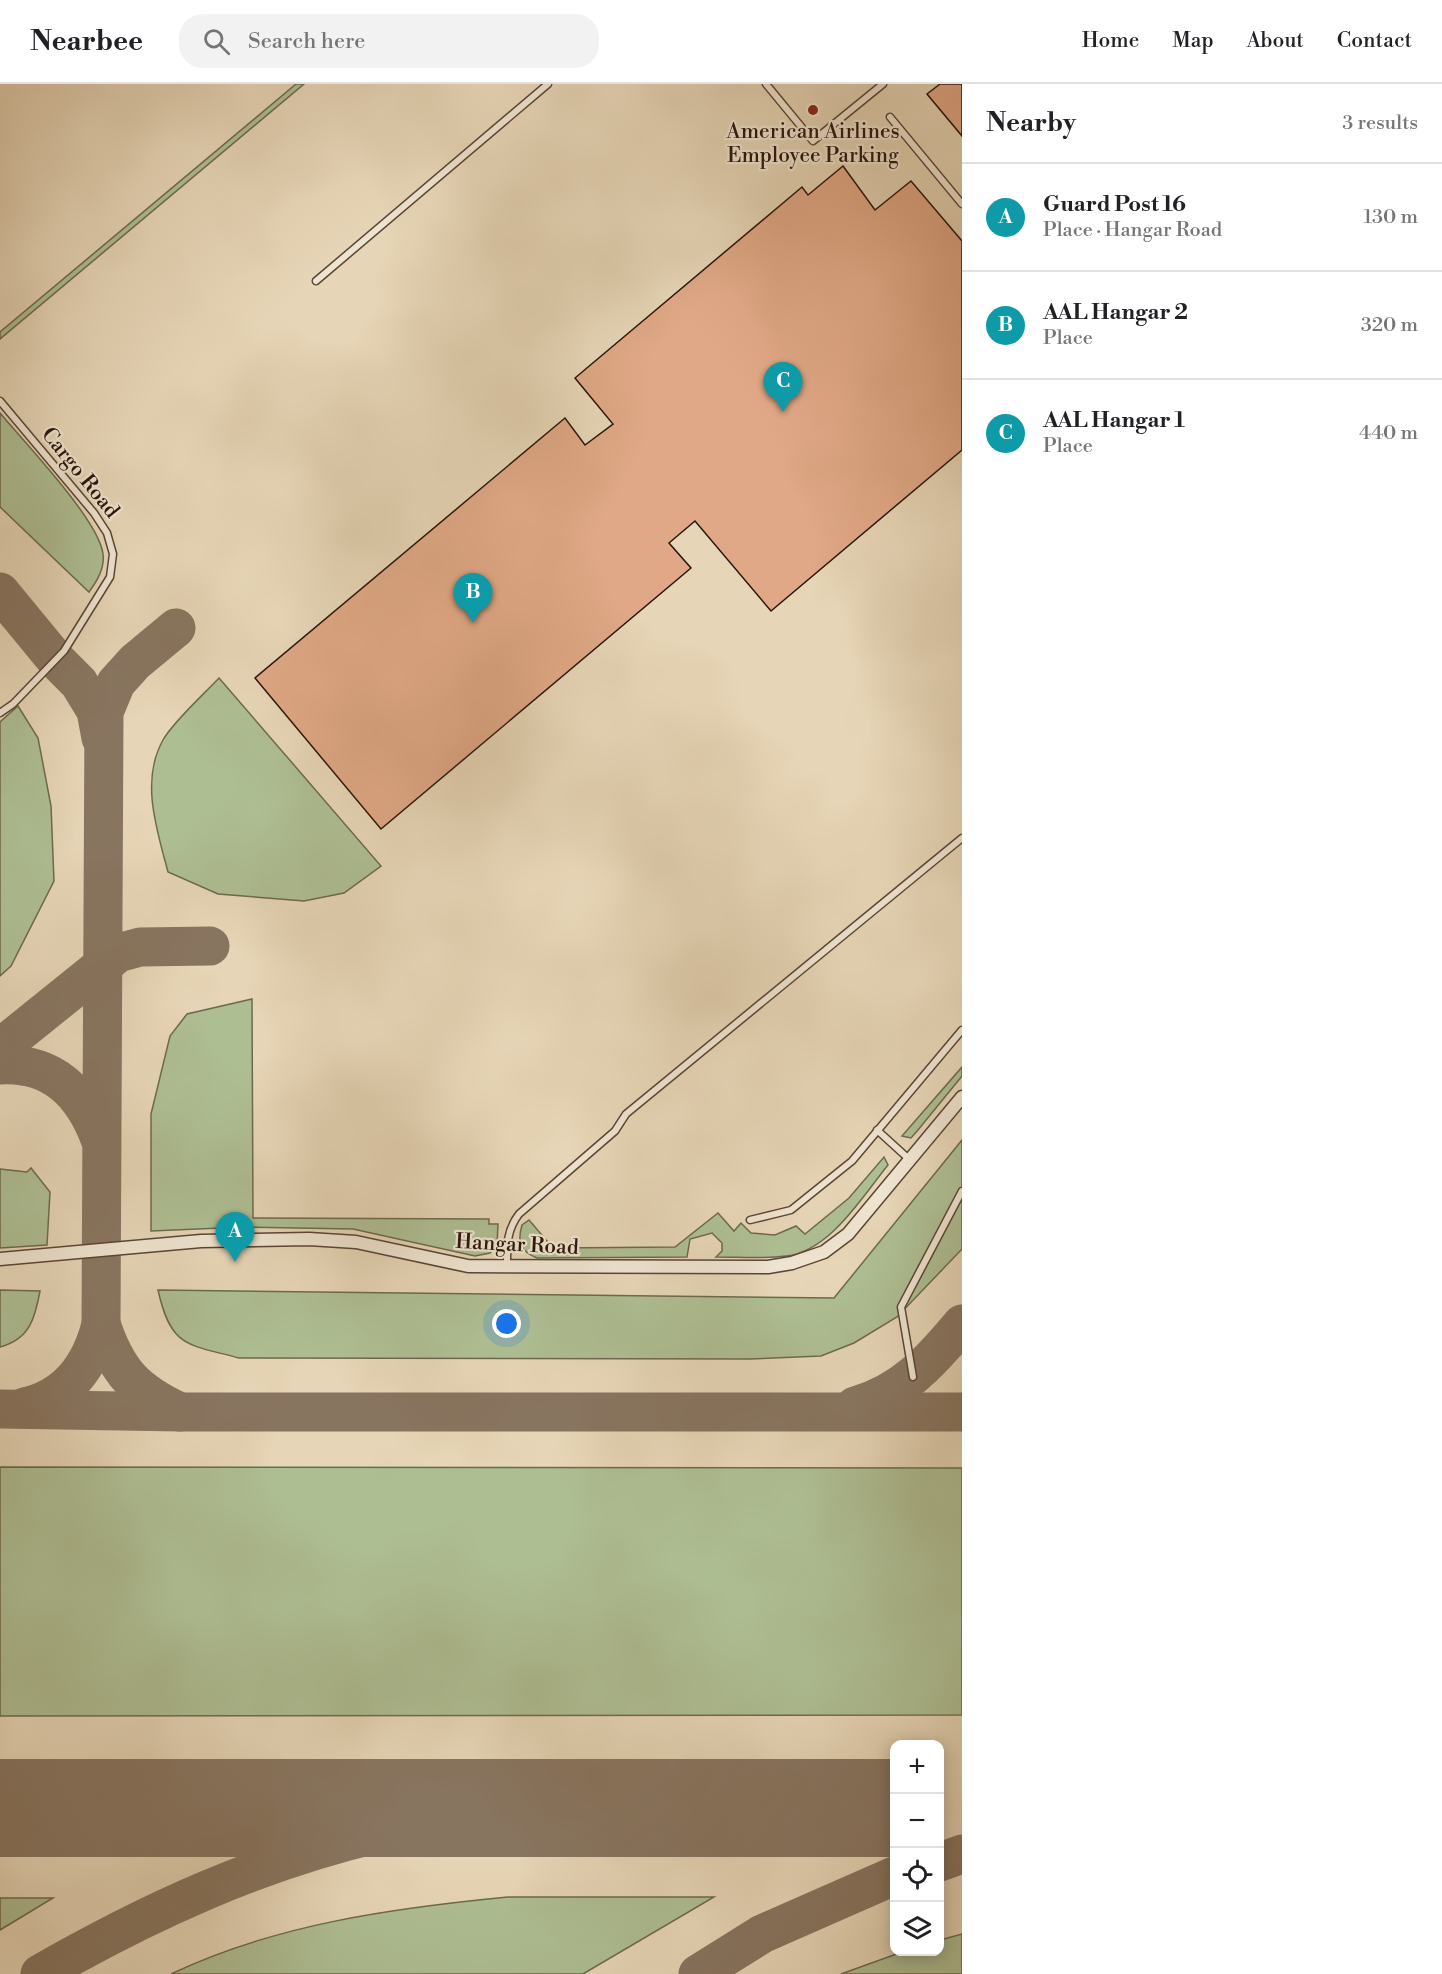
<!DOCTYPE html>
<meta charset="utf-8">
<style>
body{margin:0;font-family:"Libre Bodoni",serif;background:#f2f2f2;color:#202124}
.controls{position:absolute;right:18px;bottom:18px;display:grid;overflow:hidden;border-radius:12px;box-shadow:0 3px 15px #0003}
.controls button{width:54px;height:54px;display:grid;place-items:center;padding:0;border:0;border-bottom:2px solid #e0e0e0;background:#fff;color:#202124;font:30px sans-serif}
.you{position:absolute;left:507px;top:1240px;width:21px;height:21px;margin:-15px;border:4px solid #fff;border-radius:50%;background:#1a73e8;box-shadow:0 0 0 9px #1a73e833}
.badge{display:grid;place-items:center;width:39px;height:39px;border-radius:50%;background:#d93025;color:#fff;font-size:20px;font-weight:700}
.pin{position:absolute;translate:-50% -50px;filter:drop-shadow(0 2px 3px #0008)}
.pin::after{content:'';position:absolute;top:32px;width:21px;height:18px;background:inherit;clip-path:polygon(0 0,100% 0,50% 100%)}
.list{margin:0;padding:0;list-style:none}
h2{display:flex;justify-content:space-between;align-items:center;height:78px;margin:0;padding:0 24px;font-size:26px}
h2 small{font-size:20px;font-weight:400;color:#757577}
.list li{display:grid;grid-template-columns:39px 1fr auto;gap:18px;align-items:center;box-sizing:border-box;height:108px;padding:0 24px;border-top:2px solid #e0e0e0}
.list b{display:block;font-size:22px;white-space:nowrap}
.list p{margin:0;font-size:20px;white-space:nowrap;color:#757577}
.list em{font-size:20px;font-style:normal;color:#757577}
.icon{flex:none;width:33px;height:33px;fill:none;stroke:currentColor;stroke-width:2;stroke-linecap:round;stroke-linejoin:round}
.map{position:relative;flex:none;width:962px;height:1890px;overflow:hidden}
header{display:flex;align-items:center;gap:36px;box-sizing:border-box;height:84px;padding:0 30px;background:#fff;border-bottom:2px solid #e0e0e0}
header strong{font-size:28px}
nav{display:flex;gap:33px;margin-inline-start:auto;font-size:21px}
.search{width:420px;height:54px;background:#f2f2f2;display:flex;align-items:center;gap:15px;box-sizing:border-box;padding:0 21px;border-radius:24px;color:#757577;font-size:22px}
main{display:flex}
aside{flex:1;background:#fff}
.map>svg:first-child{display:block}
.green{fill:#aebe93;stroke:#6c6a4e;stroke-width:1.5}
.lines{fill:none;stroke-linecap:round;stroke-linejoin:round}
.taxiway{stroke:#887560;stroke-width:39}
.runway{stroke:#887560;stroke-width:98}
.building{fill:#e0a886;stroke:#2a150a;stroke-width:1.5}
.lane-casing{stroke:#594535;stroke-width:9}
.street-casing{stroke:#594535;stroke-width:15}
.lane{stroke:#efe4d0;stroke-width:6}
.street{stroke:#efe4d0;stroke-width:12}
.poi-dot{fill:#8f2418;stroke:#efe4d0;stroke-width:2}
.labels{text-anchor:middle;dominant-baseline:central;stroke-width:4.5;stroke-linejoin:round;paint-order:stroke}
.poi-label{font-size:21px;fill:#2a150a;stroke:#efe4d0}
.street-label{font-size:21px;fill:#2a150a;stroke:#efe4d0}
</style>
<header>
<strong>Nearbee</strong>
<div class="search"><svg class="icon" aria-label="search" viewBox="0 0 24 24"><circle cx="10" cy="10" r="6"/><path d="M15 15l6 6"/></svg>Search here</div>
<nav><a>Home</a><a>Map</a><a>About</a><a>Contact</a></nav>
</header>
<main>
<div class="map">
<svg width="962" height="1890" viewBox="0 0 962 1890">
<rect width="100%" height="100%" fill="#e6d5b6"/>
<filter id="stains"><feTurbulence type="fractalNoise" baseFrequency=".00333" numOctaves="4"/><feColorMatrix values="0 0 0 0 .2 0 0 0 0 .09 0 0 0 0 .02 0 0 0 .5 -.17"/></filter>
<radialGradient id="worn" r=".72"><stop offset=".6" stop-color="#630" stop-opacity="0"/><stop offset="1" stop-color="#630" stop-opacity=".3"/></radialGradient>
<!-- green -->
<g class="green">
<path d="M 296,0 L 304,0 L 0,255 L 0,248 Z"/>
<path d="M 0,329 C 24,358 99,436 103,470 C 105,484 97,497 89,508 L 0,423 Z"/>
<path d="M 219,594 L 381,782 L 344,809 L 304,817 L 218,810 L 168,788 C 157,746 140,697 163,656 C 173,638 204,610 219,594 Z"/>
<path d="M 18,622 L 38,654 L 51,722 L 54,797 L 11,882 L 0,892 L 0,638 Z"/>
<path d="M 252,915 L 253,1134 L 489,1135 L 489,1140 L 498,1140 L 497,1161 L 490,1169 L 475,1172 L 353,1145 L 245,1143 L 151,1147 L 151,1030 L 170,952 L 187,930 Z"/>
<path d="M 962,983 L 962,992 L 918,1046 L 911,1054 L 902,1052 Z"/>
<path d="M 962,1056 L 962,1165 L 897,1233 L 854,1259 L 821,1272 L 750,1275 L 239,1274 C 187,1260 171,1264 158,1206 L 834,1214 Z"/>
<path d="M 884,1073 L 888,1081 C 862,1113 830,1167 786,1172 C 763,1175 739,1173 716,1173 L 722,1167 L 722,1159 L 712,1149 L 690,1155 L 687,1173 L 537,1174 C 520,1167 517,1158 522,1141 L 529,1136 L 553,1164 L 675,1163 L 718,1129 L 734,1147 L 741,1139 L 751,1149 L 775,1151 L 796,1142 L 805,1150 L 849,1114 Z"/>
<path d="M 31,1084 L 50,1108 L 47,1161 L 0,1164 L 0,1085 L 27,1088 Z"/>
<path d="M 0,1206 L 40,1207 C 35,1234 30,1255 0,1263 Z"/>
<path d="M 0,1383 L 962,1384 L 962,1631 L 0,1632 Z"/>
<path d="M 508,1813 L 714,1813 L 583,1890 L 171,1890 C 276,1840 394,1824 508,1813 Z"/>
<path d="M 0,1814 L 53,1814 L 0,1846 Z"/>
<path d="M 962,1850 L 962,1890 L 841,1890 L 902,1868 L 940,1868 L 940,1856 Z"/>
</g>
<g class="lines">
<!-- taxiway -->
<g class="taxiway">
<path d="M 0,508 L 56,576 L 79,599 L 96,627 L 101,654"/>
<path d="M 0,964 L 118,869 L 140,863 L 210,862"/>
<path d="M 0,981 C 53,978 83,1009 100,1055"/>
<path d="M 101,1240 C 117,1288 135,1307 180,1328"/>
<path d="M 855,1322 C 903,1309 931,1277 962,1240"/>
<path d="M 24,1323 C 67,1314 91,1281 101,1240 L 104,628 L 116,599 L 135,578 L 176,544"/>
<path d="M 0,1325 L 180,1328 L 962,1328"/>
<path d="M 940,1778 L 962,1770"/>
<path d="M 40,1890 C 148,1828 259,1777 380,1749 C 445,1734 513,1731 580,1724"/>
<path d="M 698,1890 L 762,1850 L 894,1792"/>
</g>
<!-- runway -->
<path class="runway" d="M 0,1724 L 894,1724"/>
</g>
<!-- building -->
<g class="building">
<path d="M 940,0 L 962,0 L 962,52 L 927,10 Z"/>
<path d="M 843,82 L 875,126 L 911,97 L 962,157 L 962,366 L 771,527 L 695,437 L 669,459 L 691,484 L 381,745 L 255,594 L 565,334 L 585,361 L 613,340 L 575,294 L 802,103 L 808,111 Z"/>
</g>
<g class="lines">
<!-- lane casing -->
<g class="lane-casing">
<g id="lane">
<path d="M 766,0 L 813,57 L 883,0"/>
<path d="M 890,33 L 962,120"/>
<path d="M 316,197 L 548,0"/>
<path d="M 0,317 L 94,429 L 107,449 L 113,470 L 110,493 L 64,567 L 13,620 L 0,629"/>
<path d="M 877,1046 L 910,1076"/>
<path d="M 750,1136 L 791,1126 L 852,1077 L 962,946"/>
<path d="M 507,1183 C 507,1163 506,1147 519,1130 L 615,1047 L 626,1030 L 962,754"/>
<path d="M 913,1293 L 901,1223 L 962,1107"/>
</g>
</g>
<!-- street casing -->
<g class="street-casing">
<path id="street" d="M 0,1175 L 201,1157 L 309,1155 L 356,1158 L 468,1182 L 768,1183 L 792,1179 L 824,1168 L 848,1150 L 962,1013"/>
</g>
<!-- lane -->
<use href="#lane" class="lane"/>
<!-- street -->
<use href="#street" class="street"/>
</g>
<!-- markers -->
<circle class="poi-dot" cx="813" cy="26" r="6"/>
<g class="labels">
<!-- poi labels -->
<g class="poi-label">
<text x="813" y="48">American Airlines<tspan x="813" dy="24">Employee Parking</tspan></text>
</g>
<!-- street labels -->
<g class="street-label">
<text transform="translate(80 389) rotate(51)">Cargo Road</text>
<text transform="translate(517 1161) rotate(3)">Hangar Road</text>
</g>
</g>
<rect width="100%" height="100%" filter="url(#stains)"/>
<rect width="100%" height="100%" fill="url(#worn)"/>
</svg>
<div class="controls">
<button>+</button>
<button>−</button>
<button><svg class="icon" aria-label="locate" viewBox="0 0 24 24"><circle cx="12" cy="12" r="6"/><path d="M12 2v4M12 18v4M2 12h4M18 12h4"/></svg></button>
<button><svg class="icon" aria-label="layers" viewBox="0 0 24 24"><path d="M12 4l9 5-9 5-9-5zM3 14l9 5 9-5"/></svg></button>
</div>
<div class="you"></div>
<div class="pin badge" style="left:235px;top:1178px;background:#0f9aa8">A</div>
<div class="pin badge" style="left:473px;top:539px;background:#0f9aa8">B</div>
<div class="pin badge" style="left:783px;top:328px;background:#0f9aa8">C</div>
</div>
<aside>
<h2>Nearby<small>3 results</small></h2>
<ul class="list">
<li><span class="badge" style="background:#0f9aa8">A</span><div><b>Guard Post 16</b><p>Place · Hangar Road</p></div><em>130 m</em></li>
<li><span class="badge" style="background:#0f9aa8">B</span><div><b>AAL Hangar 2</b><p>Place</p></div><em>320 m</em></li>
<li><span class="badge" style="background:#0f9aa8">C</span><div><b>AAL Hangar 1</b><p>Place</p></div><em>440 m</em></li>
</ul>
</aside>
</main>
